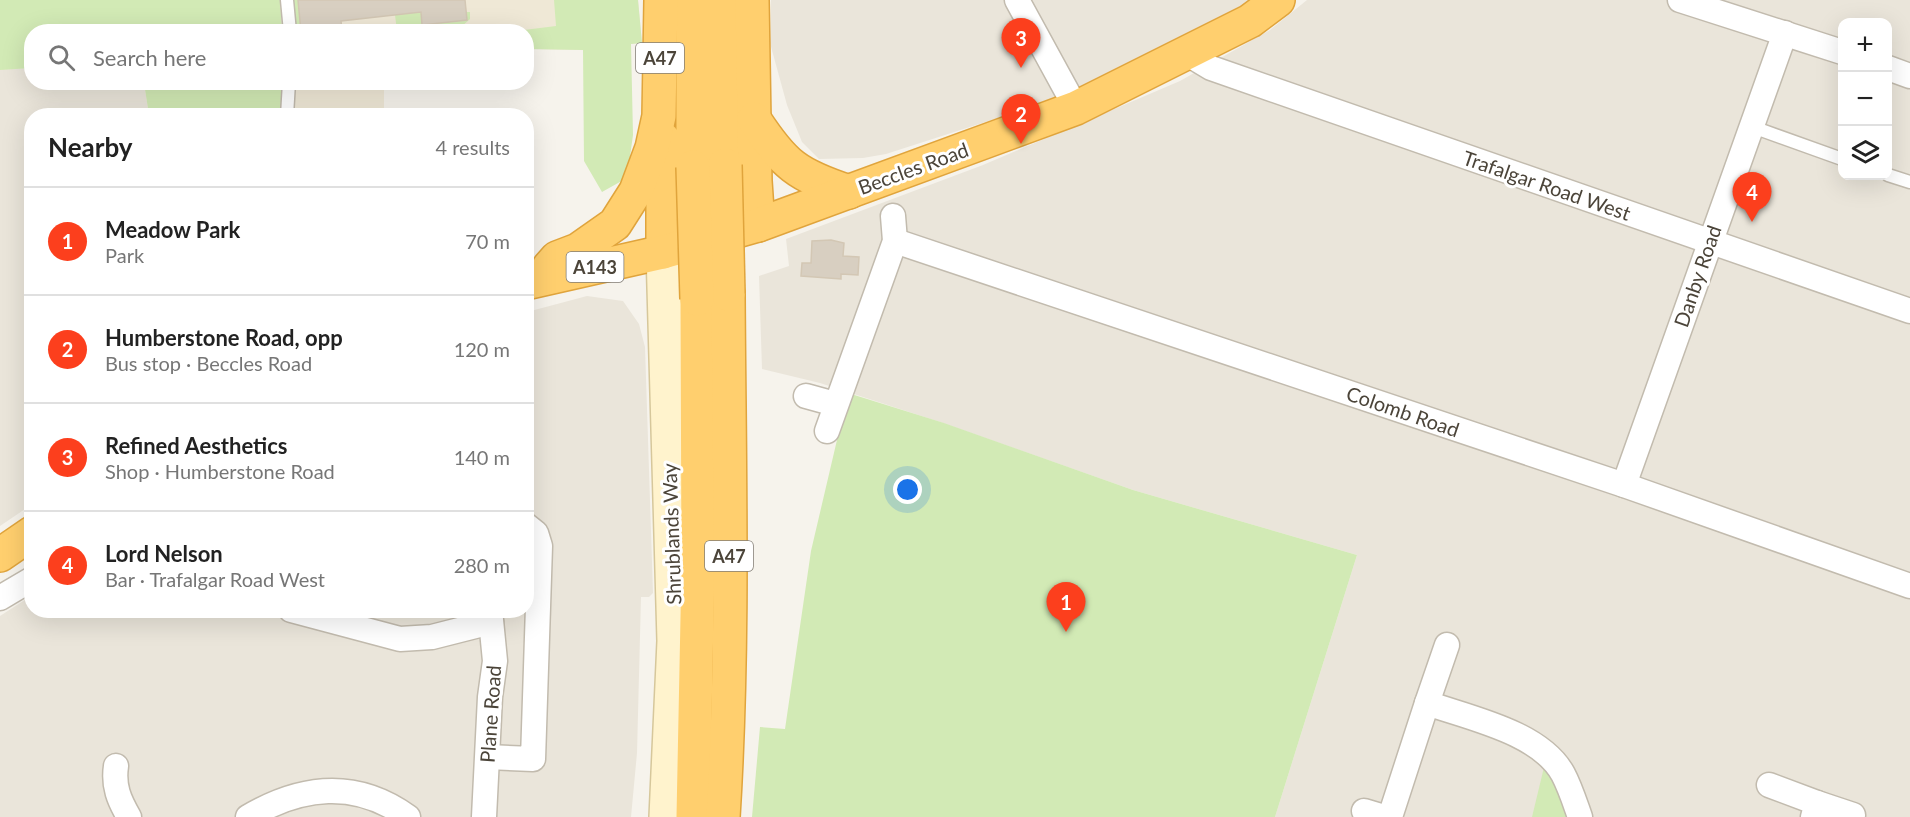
<!DOCTYPE html>
<meta charset="utf-8">
<style>
body{margin:0;font-family:Lato,sans-serif;background:#f6f6f6;color:#222}
.controls{position:absolute;right:18px;top:18px;display:grid;overflow:hidden;border-radius:12px;box-shadow:0 6px 24px #0002}
.controls button{width:54px;height:54px;display:grid;place-items:center;padding:0;border:0;border-bottom:2px solid #e0e0e0;background:#fff;color:#222;font:30px sans-serif}
.you{position:absolute;left:908px;top:490px;width:21px;height:21px;margin:-15px;border:4px solid #fff;border-radius:50%;background:#1a73e8;box-shadow:0 0 0 9px #1a73e833}
.badge{display:grid;place-items:center;width:39px;height:39px;border-radius:50%;background:#fc3f1d;color:#fff;font-size:20px;font-weight:700}
.pin{position:absolute;translate:-50% -50px;filter:drop-shadow(0 2px 3px #0008)}
.pin::after{content:'';position:absolute;top:32px;width:21px;height:18px;background:inherit;clip-path:polygon(0 0,100% 0,50% 100%)}
.list{margin:0;padding:0;list-style:none}
h2{display:flex;justify-content:space-between;align-items:center;height:78px;margin:0;padding:0 24px;font-size:26px}
h2 small{font-size:20px;font-weight:400;color:#767676}
.list li{display:grid;grid-template-columns:39px 1fr auto;gap:18px;align-items:center;box-sizing:border-box;height:108px;padding:0 24px;border-top:2px solid #e0e0e0}
.list b{display:block;font-size:22px;white-space:nowrap}
.list p{margin:0;font-size:20px;white-space:nowrap;color:#767676}
.list em{font-size:20px;font-style:normal;color:#767676}
.icon{flex:none;width:33px;height:33px;fill:none;stroke:currentColor;stroke-width:2;stroke-linecap:round;stroke-linejoin:round}
.map{position:relative;flex:none;width:1910px;height:817px;overflow:hidden}
.search{position:absolute;background:#fff;box-shadow:0 6px 24px #0002;left:24px;top:24px;width:510px;height:66px;display:flex;align-items:center;gap:15px;box-sizing:border-box;padding:0 21px;border-radius:24px;color:#767676;font-size:22px}
.panel{position:absolute;background:#fff;box-shadow:0 6px 24px #0002;left:24px;top:108px;width:510px;height:510px;border-radius:24px}
.map>svg:first-child{display:block}
.residential{fill:#eae5da;fill-rule:evenodd}
.education{fill:#efe8d6}
.green{fill:#d2eab5}
.building{fill:#d8cfc1;stroke:#d3c7b4;stroke-width:1.5}
.lines{fill:none;stroke-linecap:round;stroke-linejoin:round}
.lane-casing{stroke:#c2bbae;stroke-width:15}
.street-casing{stroke:#c2bbae;stroke-width:27}
.secondary-casing{stroke:#d6c79b;stroke-width:36}
.highway-casing{stroke:#e0a43c;stroke-width:36}
.lane{stroke:#fff;stroke-width:12}
.street{stroke:#fff;stroke-width:24}
.secondary{stroke:#fff3cd;stroke-width:33}
.highway{stroke:#ffcf6e;stroke-width:33}
.highway-bridge-casing{stroke:#e0a43c;stroke-width:36;stroke-linecap:butt}
.highway-bridge{stroke:#ffcf6e;stroke-width:33}
.labels{text-anchor:middle;dominant-baseline:central;stroke-width:6;stroke-linejoin:round;paint-order:stroke}
.shield{fill:#fff;stroke:#817c74;stroke-width:1.5}
.shield-label{font-size:18px;font-weight:bold;fill:#4b4439}
.street-label{font-size:20px;fill:#4b4439;stroke:#fff}
</style>
<div class="map">
<svg width="1910" height="817" viewBox="0 0 1910 817">
<rect width="100%" height="100%" fill="#f6f3ec"/>
<!-- residential -->
<g class="residential">
<path d="M 771,0 L 1253,0 L 1173,45 L 1082,87 L 1007,115 L 886,154 L 863,158 L 819,159 L 802,142 L 787,105 L 770,43 Z"/>
<path d="M 1307,0 L 1910,0 L 1910,817 L 1275,817 L 1357,555 L 1133,490 L 943,423 L 820,383 L 762,369 L 759,276 L 789,266 L 786,239 L 983,165 L 1180,81 L 1270,30 ZM 1842,22 L 1888,22 L 1888,176 L 1842,176 Z"/>
<path d="M 31,68 L 32,82 L 144,83 L 149,115 L 32,116 L 31,505 L 0,526 L 0,69 Z"/>
<path d="M 587,296 L 623,301 L 639,324 L 645,347 L 653,593 L 649,597 L 641,597 L 637,753 L 631,817 L 0,817 L 0,616 L 31,596 L 32,610 L 526,610 L 527,312 Z"/>
</g>
<!-- education -->
<g class="education">
<path d="M 0,0 L 638,0 L 642,43 L 631,44 L 631,51 L 527,49 L 526,32 L 32,32 L 31,68 L 0,70 Z"/>
<path d="M 144,83 L 384,83 L 384,115 L 149,115 Z"/>
</g>
<!-- green -->
<g class="green">
<path d="M 0,0 L 280,0 L 282,31 L 32,32 L 31,68 L 0,70 Z"/>
<path d="M 293,0 L 298,0 L 301,31 L 296,31 Z"/>
<path d="M 554,0 L 638,0 L 642,43 L 631,44 L 633,135 L 627,178 L 602,192 L 584,161 L 583,50 L 527,49 L 526,32 L 507,32 L 556,26 Z"/>
<path d="M 421,12 L 423,24 L 467,20 L 467,12 L 470,12 L 470,19 L 461,27 L 397,31 L 395,15 Z"/>
<path d="M 144,83 L 282,83 L 281,115 L 149,115 Z"/>
<path d="M 848,393 L 944,423 L 1133,490 L 1357,555 L 1275,817 L 752,817 L 760,727 L 785,729 L 811,551 Z"/>
<path d="M 1545,763 L 1573,817 L 1532,817 Z"/>
</g>
<!-- building -->
<g class="building">
<path d="M 298,0 L 465,0 L 467,20 L 422,25 L 421,12 L 341,21 L 342,32 L 301,32 Z"/>
<path d="M 831,240 L 844,243 L 843,256 L 859,257 L 858,275 L 841,274 L 841,279 L 801,276 L 802,263 L 811,263 L 812,241 Z"/>
</g>
<g class="lines">
<!-- lane casing -->
<g class="lane-casing">
<g id="lane">
<path d="M 287,0 L 290,32"/>
<path d="M 287,116 L 289,82"/>
<path d="M 1750,126 L 1842,159"/>
<path d="M 1888,175 L 1910,182"/>
</g>
</g>
<!-- street casing -->
<g class="street-casing">
<g id="street">
<path d="M 1017,0 L 1076,108"/>
<path d="M 1680,0 L 1842,52"/>
<path d="M 1186,53 L 1211,68 L 1910,311"/>
<path d="M 1888,68 L 1910,76"/>
<path d="M 895,241 L 1624,485 L 1910,586"/>
<path d="M 806,396 L 835,404"/>
<path d="M 827,431 L 895,241 L 893,216"/>
<path d="M 1624,485 L 1785,33"/>
<path d="M 0,598 L 32,579"/>
<path d="M 291,610 L 400,639 L 432,637 L 491,622"/>
<path d="M 1427,703 L 1447,645"/>
<path d="M 488,757 L 533,759 L 540,546 L 536,533 L 526,525"/>
<path d="M 116,766 C 113,786 119,800 129,817"/>
<path d="M 1769,785 L 1817,803"/>
<path d="M 1364,811 L 1384,817"/>
<path d="M 248,817 C 301,786 355,779 408,817"/>
<path d="M 484,817 L 490,697 L 495,661 L 490,610"/>
<path d="M 1390,817 L 1427,703 C 1469,718 1540,732 1563,774 C 1570,787 1575,803 1580,817"/>
<path d="M 1813,817 L 1817,803 L 1853,815"/>
</g>
</g>
<!-- secondary casing -->
<g class="secondary-casing">
<path id="secondary" d="M 663,252 L 674,641 L 666,817"/>
</g>
<!-- highway casing -->
<g class="highway-casing">
<g id="highway">
<path d="M 723,0 L 725,165"/>
<path d="M 752,0 L 755,181 L 758,225"/>
<path d="M 754,119 C 784,165 797,175 849,192"/>
<path d="M 663,139 L 663,252"/>
<path d="M 693,167 L 693,0"/>
<path d="M 549,267 L 557,258 L 578,250 L 615,224 L 636,191 L 652,148 L 659,116 L 661,0"/>
<path d="M 526,283 L 663,252 L 758,225 L 1076,108 L 1250,21 L 1278,0"/>
<path d="M 0,555 L 32,533"/>
<path d="M 693,817 L 698,568 L 697,299"/>
<path d="M 723,817 C 734,643 729,468 728,294"/>
</g>
</g>
<!-- lane -->
<use href="#lane" class="lane"/>
<!-- street -->
<use href="#street" class="street"/>
<!-- secondary -->
<use href="#secondary" class="secondary"/>
<!-- highway -->
<use href="#highway" class="highway"/>
<!-- highway-bridge casing -->
<g class="highway-bridge-casing">
<g id="highway-bridge">
<path d="M 725,165 L 728,294"/>
<path d="M 693,167 L 697,299"/>
</g>
</g>
<!-- highway-bridge -->
<use href="#highway-bridge" class="highway-bridge"/>
</g>
<g class="labels">
<!-- shield labels -->
<g class="shield">
<rect x="636" y="43" width="48" height="30" rx="4.5"/>
<rect x="566.5" y="252" width="57" height="30" rx="4.5"/>
<rect x="705" y="541" width="48" height="30" rx="4.5"/>
</g>
<g class="shield-label">
<text x="660" y="58">A47</text>
<text x="595" y="267">A143</text>
<text x="729" y="556">A47</text>
</g>
<!-- street labels -->
<g class="street-label">
<text transform="translate(913 168) rotate(-20)">Beccles Road</text>
<text transform="translate(1547 185) rotate(19)">Trafalgar Road West</text>
<text transform="translate(1697 276) rotate(-71)">Danby Road</text>
<text transform="translate(1403 411) rotate(19)">Colomb Road</text>
<text transform="translate(671 534) rotate(-92)">Shrublands Way</text>
<text transform="translate(490 714) rotate(-86)">Plane Road</text>
</g>
</g>
</svg>
<div class="controls">
<button>+</button>
<button>−</button>
<button><svg class="icon" aria-label="layers" viewBox="0 0 24 24"><path d="M12 4l9 5-9 5-9-5zM3 14l9 5 9-5"/></svg></button>
</div>
<div class="you"></div>
<div class="pin badge" style="left:1066px;top:632px">1</div>
<div class="pin badge" style="left:1021px;top:144px">2</div>
<div class="pin badge" style="left:1021px;top:68px">3</div>
<div class="pin badge" style="left:1752px;top:222px">4</div>
<div class="search"><svg class="icon" aria-label="search" viewBox="0 0 24 24"><circle cx="10" cy="10" r="6"/><path d="M15 15l6 6"/></svg>Search here</div>
<section class="panel">
<h2>Nearby<small>4 results</small></h2>
<ul class="list">
<li><span class="badge">1</span><div><b>Meadow Park</b><p>Park</p></div><em>70 m</em></li>
<li><span class="badge">2</span><div><b>Humberstone Road, opp</b><p>Bus stop · Beccles Road</p></div><em>120 m</em></li>
<li><span class="badge">3</span><div><b>Refined Aesthetics</b><p>Shop · Humberstone Road</p></div><em>140 m</em></li>
<li><span class="badge">4</span><div><b>Lord Nelson</b><p>Bar · Trafalgar Road West</p></div><em>280 m</em></li>
</ul>
</section>
</div>
